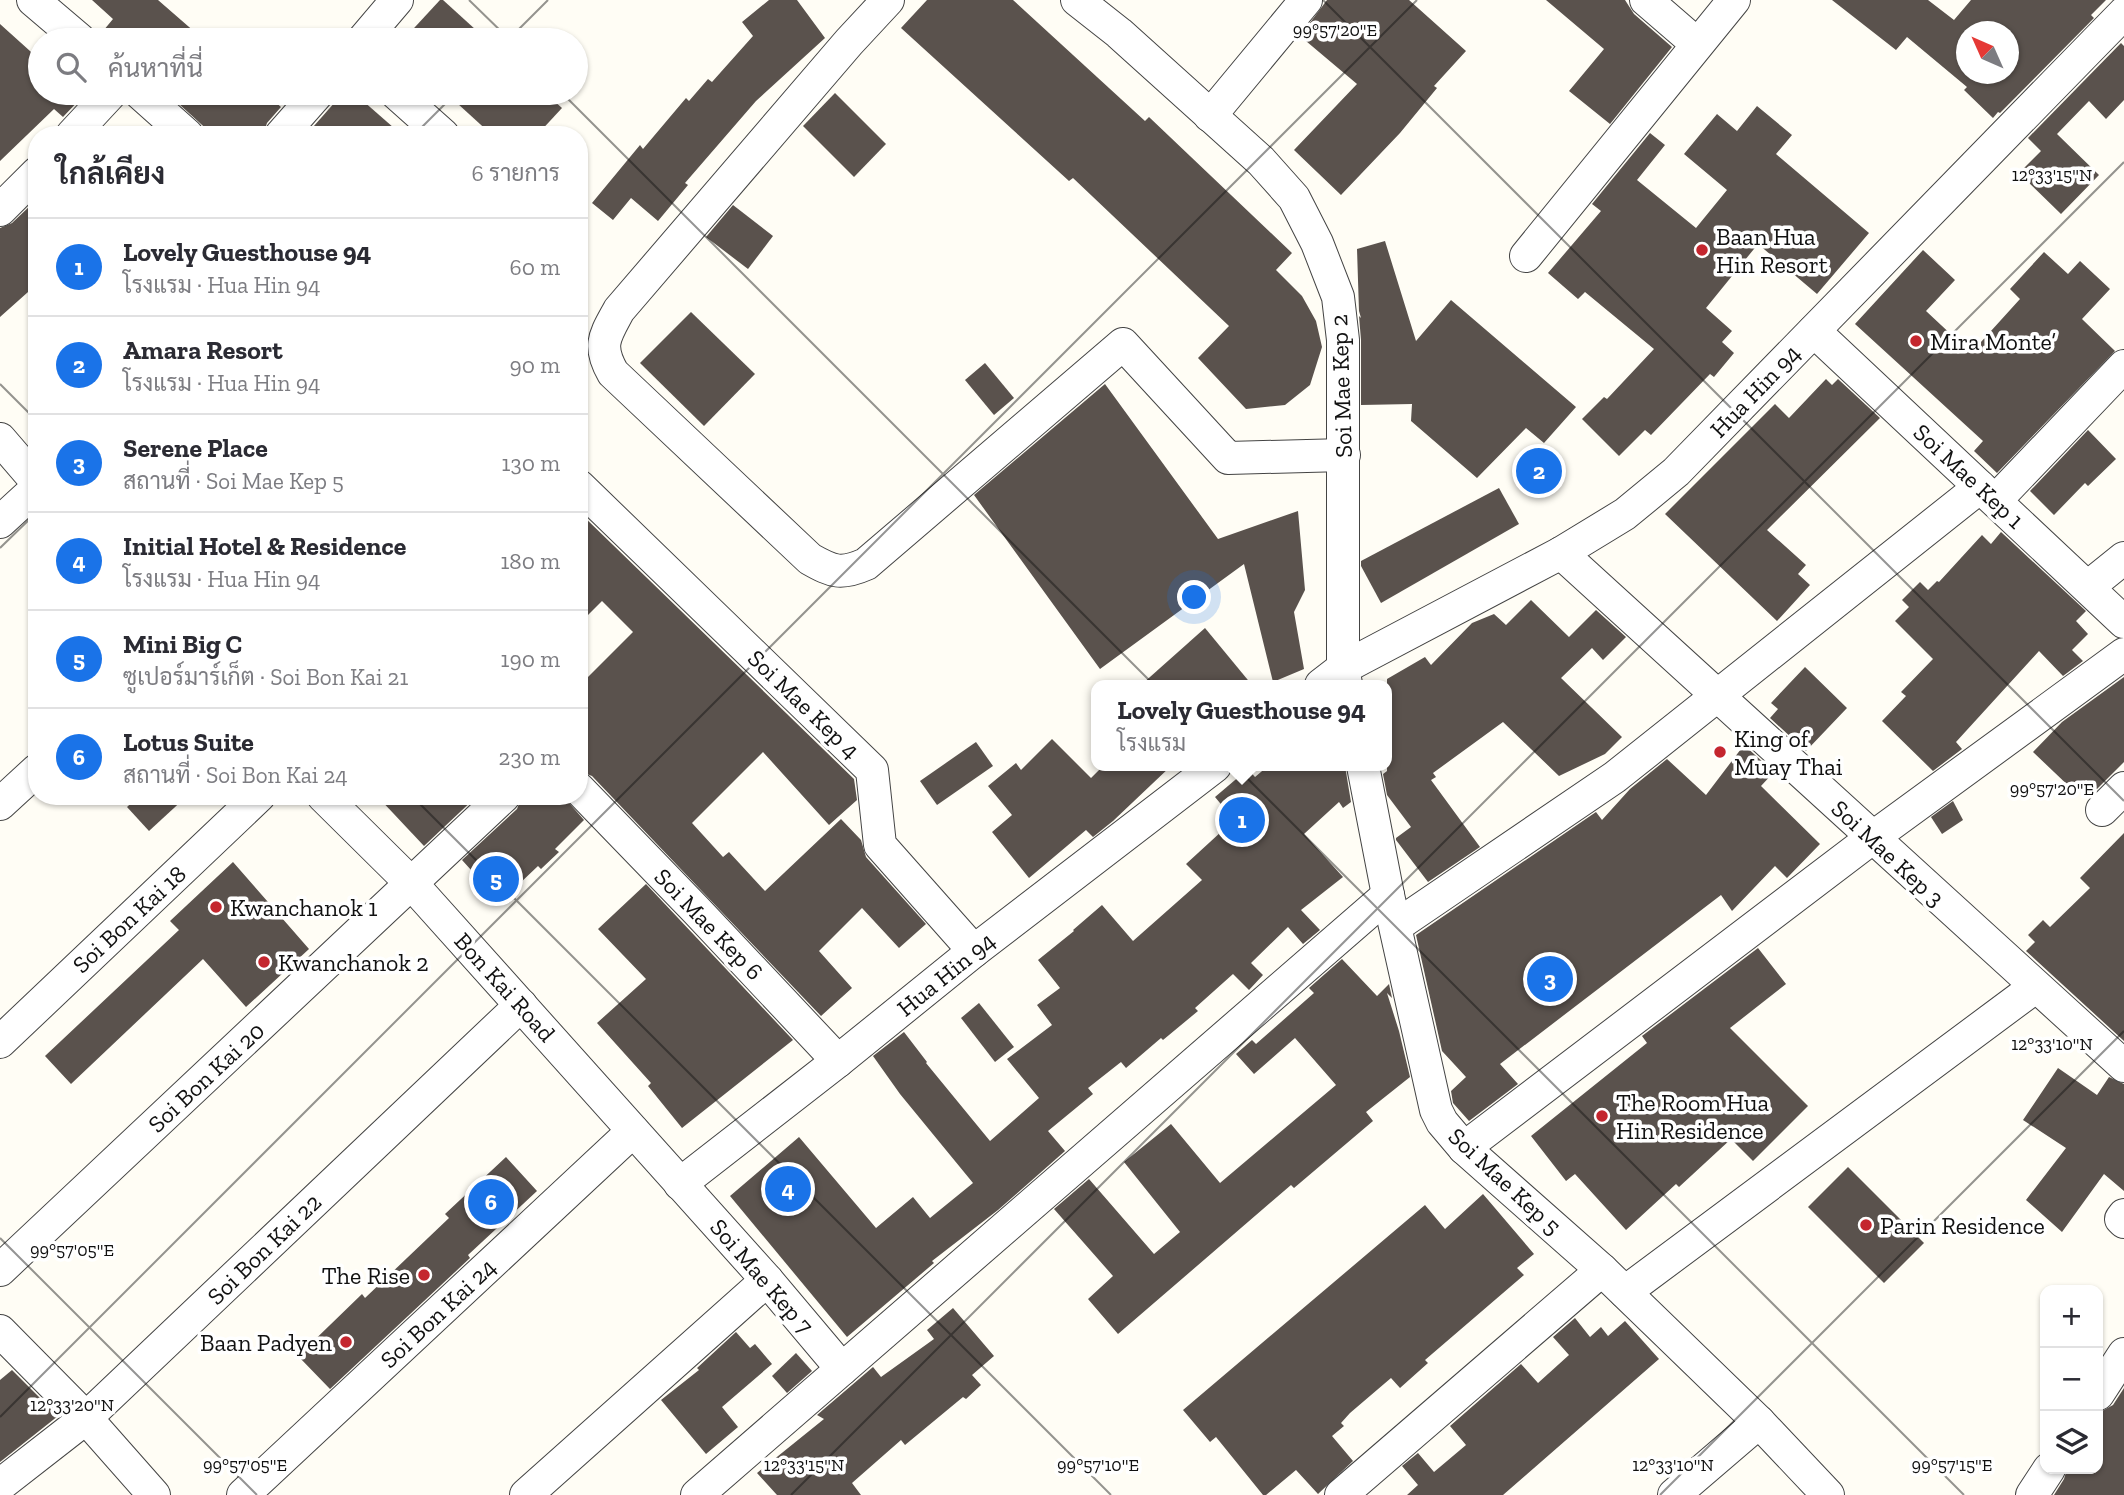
<!DOCTYPE html>
<html lang="th">
<meta charset="utf-8">
<style>
body{margin:0;font-family:"Zilla Slab",Sarabun,serif;background:#f7f7f7;color:#2b2b33}
.controls{position:absolute;right:21px;bottom:21px;display:grid;overflow:hidden;border-radius:14px;box-shadow:0 2px 5px #0004}
.controls button{width:63px;height:63px;display:grid;place-items:center;padding:0;border:0;border-bottom:2px solid #e1e1e2;background:#fff;color:#2b2b33;font:35px sans-serif}
.compass{position:absolute;left:1956px;top:21px;width:63px;height:63px;border-radius:50%;background:#fff;box-shadow:0 2px 5px #0004;rotate:315deg}
.you{position:absolute;left:1195px;top:598px;width:24px;height:24px;margin:-18px;border:5px solid #fff;border-radius:50%;background:#1a73e8;box-shadow:0 0 0 10px #1a73e833}
.badge{display:grid;place-items:center;width:46px;height:46px;border-radius:50%;background:#1a73e8;color:#fff;font-size:23px;font-weight:700}
.pin{position:absolute;translate:-50% -50%;border:4px solid #fff;box-shadow:0 2px 7px #0006}
.popup{position:absolute;left:1091px;top:680px;width:301px;height:91px;box-sizing:border-box;display:grid;place-content:center;border-radius:14px;background:#fff;filter:drop-shadow(0 2px 5px #0005);font-size:23px;white-space:nowrap;color:#7c7c81}
.popup b{font-size:26px;color:#2b2b33}
.popup::after{content:'';position:absolute;left:50%;top:100%;margin-left:-14px;border:14px solid transparent;border-top-color:#fff}
.list{margin:0;padding:0;list-style:none}
h2{display:flex;justify-content:space-between;align-items:center;height:91px;margin:0;padding:0 28px;font-size:30px}
h2 small{font-size:23px;font-weight:400;color:#7c7c81}
.list li{display:grid;grid-template-columns:46px 1fr auto;gap:21px;align-items:center;box-sizing:border-box;height:98px;padding:0 28px;border-top:2px solid #e1e1e2}
.list b{display:block;font-size:26px;white-space:nowrap}
.list p{margin:0;font-size:23px;white-space:nowrap;color:#7c7c81}
.list em{font-size:23px;font-style:normal;color:#7c7c81}
.icon{flex:none;width:38px;height:38px;fill:none;stroke:currentColor;stroke-width:2;stroke-linecap:round;stroke-linejoin:round}
.map{position:relative;flex:none;width:2124px;height:1495px;overflow:hidden}
.search{position:absolute;background:#fff;box-shadow:0 2px 5px #0004;left:28px;top:28px;width:560px;height:77px;display:flex;align-items:center;gap:18px;box-sizing:border-box;padding:0 24px;border-radius:38px;color:#7c7c81;font-size:26px}
.panel{position:absolute;background:#fff;box-shadow:0 2px 5px #0004;left:28px;top:126px;width:560px;height:679px;border-radius:28px}
.map>svg:first-child{display:block}
.building{fill:#5a524d;fill-rule:evenodd}
.lines{fill:none;stroke-linecap:round;stroke-linejoin:round}
.minor-casing{stroke:#444;stroke-width:34}
.minor{stroke:#fff;stroke-width:32}
.ticks{fill:none;stroke:#111;stroke-width:2;stroke-opacity:0.45}
.poi-dot{fill:#c4262e;stroke:#fff;stroke-width:2.5}
.labels{text-anchor:middle;dominant-baseline:central;stroke-width:7;stroke-linejoin:round;paint-order:stroke}
.poi-label{font-size:24px;fill:#111;stroke:#fff;text-anchor:start}
.street-label{font-size:24px;fill:#111;stroke:#fff}
.ticks-label{font-size:18px;text-anchor:middle;fill:#111;stroke:#fff;stroke-width:7;stroke-linejoin:round;paint-order:stroke}
</style>
<div class="map">
<svg width="2124" height="1495" viewBox="0 0 2124 1495">
<rect width="100%" height="100%" fill="#fffdf5"/>
<!-- building -->
<g class="building">
<path d="M 92,0 L 158,0 L 204,40 L 98,40 L 98,37 L 113,19 Z"/>
<path d="M 440,0 L 443,0 L 487,40 L 403,40 Z"/>
<path d="M 769,0 L 797,0 L 825,38 L 756,101 L 685,183 L 688,185 L 658,221 L 631,198 L 613,220 L 592,203 L 640,145 L 643,149 L 686,98 L 689,101 L 708,79 L 712,82 L 753,36 L 742,22 Z"/>
<path d="M 927,0 L 1013,0 L 1145,121 L 1149,117 L 1292,253 L 1276,270 L 1302,296 L 1316,321 L 1322,347 L 1310,385 L 1285,405 L 1246,409 L 1198,358 L 1229,326 L 1073,178 L 1069,181 L 901,28 Z"/>
<path d="M 1327,0 L 1409,0 L 1466,51 L 1434,86 L 1437,88 L 1400,133 L 1341,195 L 1294,150 L 1357,84 L 1300,36 Z"/>
<path d="M 1546,0 L 1625,0 L 1634,14 L 1672,47 L 1610,124 L 1569,91 L 1604,49 Z"/>
<path d="M 1832,0 L 1928,0 L 1954,20 L 1971,0 L 2106,0 L 2091,15 L 2094,18 L 2000,113 L 1998,112 L 1993,118 L 1964,90 L 1967,87 L 1907,37 L 1896,50 ZM 2008,31 L 2008,74 L 1966,74 L 1966,32 Z"/>
<path d="M 0,24 L 40,60 L 40,93 L 78,93 L 82,97 L 63,117 L 54,109 L 0,161 Z"/>
<path d="M 2121,43 L 2124,46 L 2124,100 L 2106,119 L 2089,101 L 2057,134 L 2099,175 L 2061,214 L 2019,173 L 2041,151 L 2028,138 Z"/>
<path d="M 167,93 L 265,93 L 281,107 L 267,123 L 263,135 L 213,135 Z"/>
<path d="M 343,93 L 354,93 L 402,135 L 306,135 Z"/>
<path d="M 446,93 L 545,93 L 562,108 L 537,135 L 492,135 Z"/>
<path d="M 835,93 L 886,144 L 854,177 L 803,126 Z"/>
<path d="M 1757,106 L 1792,135 L 1776,154 L 1869,233 L 1817,294 L 1758,244 L 1706,308 L 1732,331 L 1722,342 L 1734,353 L 1714,377 L 1710,374 L 1651,435 L 1645,430 L 1619,456 L 1582,419 L 1604,397 L 1607,399 L 1654,349 L 1585,292 L 1578,299 L 1548,273 L 1601,211 L 1592,204 L 1650,133 L 1665,145 L 1637,180 L 1696,228 L 1727,190 L 1684,154 L 1717,114 L 1737,131 Z"/>
<path d="M 31,205 L 37,211 L 37,284 L 0,317 L 0,228 L 12,223 Z"/>
<path d="M 733,205 L 773,236 L 748,269 L 706,237 Z"/>
<path d="M 1385,241 L 1416,341 L 1451,300 L 1576,407 L 1544,443 L 1526,428 L 1477,478 L 1411,421 L 1412,404 L 1361,405 L 1361,340 L 1359,316 L 1361,318 L 1359,311 L 1357,249 Z"/>
<path d="M 1923,250 L 1955,280 L 1926,311 L 1971,353 L 2020,299 L 2010,289 L 2044,252 L 2068,274 L 2080,261 L 2110,289 L 2082,319 L 2115,351 L 1997,473 L 1974,451 L 1983,441 L 1855,324 Z"/>
<path d="M 691,312 L 755,374 L 704,426 L 640,363 Z"/>
<path d="M 985,363 L 1014,398 L 994,415 L 965,380 Z"/>
<path d="M 1826,379 L 1832,385 L 1838,379 L 1880,418 L 1767,530 L 1806,565 L 1798,574 L 1810,585 L 1777,621 L 1665,514 L 1775,404 L 1789,418 Z"/>
<path d="M 1105,384 L 1218,539 L 1298,511 L 1305,590 L 1294,612 L 1304,669 L 1273,682 L 1244,564 L 1100,669 L 974,495 Z"/>
<path d="M 2088,430 L 2116,459 L 2088,486 L 2085,483 L 2054,515 L 2030,491 Z"/>
<path d="M 1499,488 L 1519,524 L 1381,603 L 1361,566 L 1361,561 Z"/>
<path d="M 579,512 L 854,779 L 857,800 L 829,825 L 763,752 L 692,823 L 723,857 L 729,852 L 765,891 L 841,819 L 861,840 L 866,857 L 926,924 L 899,948 L 862,908 L 819,951 L 852,988 L 821,1016 L 592,776 L 579,771 L 579,686 L 633,632 L 602,601 L 579,624 Z"/>
<path d="M 2001,532 L 2086,611 L 2076,621 L 2088,634 L 2072,650 L 2083,661 L 2063,676 L 2039,651 L 1956,742 L 1962,749 L 1933,771 L 1882,721 L 1906,696 L 1901,692 L 1933,659 L 1895,621 L 1909,607 L 1902,600 L 1920,582 L 1928,590 L 1937,581 L 1939,582 L 1982,535 L 1991,544 Z"/>
<path d="M 1531,600 L 1569,637 L 1596,610 L 1626,637 L 1603,660 L 1592,648 L 1561,678 L 1622,737 L 1605,754 L 1559,776 L 1503,722 L 1433,773 L 1436,777 L 1431,780 L 1480,847 L 1428,882 L 1396,840 L 1396,838 L 1411,827 L 1387,795 L 1383,774 L 1387,771 L 1387,679 L 1425,657 L 1431,665 L 1472,623 L 1494,614 L 1506,625 Z"/>
<path d="M 1205,628 L 1252,685 L 1141,685 Z"/>
<path d="M 1805,667 L 1847,708 L 1806,751 L 1770,718 L 1778,709 L 1771,703 Z"/>
<path d="M 2124,677 L 2124,762 L 2097,789 L 2086,780 L 2075,792 L 2033,752 L 2062,722 Z"/>
<path d="M 1052,739 L 1091,778 L 1103,766 L 1171,766 L 1113,821 L 1093,837 L 1086,830 L 1029,878 L 992,832 L 1012,815 L 988,786 L 1016,763 L 1021,770 Z"/>
<path d="M 976,742 L 993,766 L 937,805 L 920,781 Z"/>
<path d="M 1744,745 L 1774,772 L 1761,786 L 1820,844 L 1787,878 L 1775,866 L 1732,911 L 1721,895 L 1500,1064 L 1518,1084 L 1469,1121 L 1453,1103 L 1451,1091 L 1466,1077 L 1442,1051 L 1416,935 L 1596,812 L 1602,820 L 1630,789 L 1667,759 L 1706,795 Z"/>
<path d="M 1268,766 L 1345,766 L 1351,802 L 1343,808 L 1339,802 L 1304,834 L 1343,877 L 1301,910 L 1320,930 L 1303,944 L 1288,927 L 1251,963 L 1263,975 L 1249,990 L 1233,974 L 1195,1008 L 1198,1011 L 1163,1040 L 1161,1038 L 1126,1068 L 1121,1062 L 1088,1088 L 1093,1094 L 1048,1131 L 1065,1151 L 998,1210 L 932,1261 L 934,1263 L 847,1337 L 730,1196 L 799,1137 L 876,1228 L 913,1197 L 930,1218 L 973,1183 L 900,1094 L 873,1056 L 904,1032 L 927,1062 L 926,1063 L 990,1141 L 1039,1098 L 1007,1059 L 1052,1025 L 1037,1005 L 1060,988 L 1038,960 L 1074,931 L 1073,930 L 1102,905 L 1133,941 L 1202,880 L 1186,864 L 1234,820 L 1215,797 L 1248,769 L 1255,777 Z"/>
<path d="M 139,796 L 187,796 L 149,831 L 127,807 Z"/>
<path d="M 377,796 L 477,796 L 424,846 Z"/>
<path d="M 522,796 L 563,796 L 584,820 L 555,849 L 559,852 L 541,869 L 538,866 L 500,902 L 462,860 L 517,809 Z"/>
<path d="M 1953,801 L 1963,820 L 1942,834 L 1931,817 Z"/>
<path d="M 2124,833 L 2124,1041 L 2026,951 L 2035,942 L 2028,935 L 2043,920 L 2050,927 L 2090,888 L 2080,878 Z"/>
<path d="M 233,862 L 309,949 L 246,1007 L 203,959 L 71,1084 L 45,1056 L 179,930 L 170,921 Z"/>
<path d="M 646,884 L 793,1040 L 682,1128 L 648,1086 L 651,1083 L 597,1023 L 646,979 L 598,929 Z"/>
<path d="M 1758,948 L 1786,984 L 1730,1028 L 1808,1106 L 1753,1161 L 1731,1139 L 1679,1187 L 1676,1184 L 1626,1230 L 1575,1174 L 1566,1181 L 1531,1136 L 1647,1043 L 1642,1036 Z"/>
<path d="M 1342,959 L 1377,996 L 1389,984 L 1392,998 L 1387,993 L 1399,1031 L 1410,1077 L 1366,1112 L 1373,1121 L 1294,1188 L 1291,1185 L 1118,1334 L 1088,1299 L 1113,1276 L 1054,1209 L 1089,1179 L 1154,1254 L 1180,1232 L 1124,1162 L 1171,1124 L 1220,1183 L 1336,1085 L 1295,1038 L 1254,1074 L 1236,1054 L 1252,1040 L 1256,1044 L 1314,993 L 1309,988 Z"/>
<path d="M 979,1003 L 1014,1047 L 995,1062 L 961,1018 Z"/>
<path d="M 2058,1068 L 2097,1095 L 2109,1077 L 2124,1084 L 2124,1191 L 2104,1174 L 2062,1232 L 2026,1200 L 2066,1148 L 2023,1120 Z"/>
<path d="M 506,1157 L 537,1191 L 468,1255 L 470,1258 L 330,1389 L 298,1356 L 362,1294 L 365,1298 L 449,1218 L 445,1214 Z"/>
<path d="M 1848,1167 L 1924,1243 L 1884,1283 L 1808,1207 Z"/>
<path d="M 1483,1194 L 1534,1254 L 1517,1268 L 1524,1275 L 1425,1360 L 1428,1363 L 1400,1388 L 1391,1378 L 1350,1413 L 1341,1423 L 1344,1426 L 1332,1436 L 1353,1461 L 1318,1494 L 1296,1470 L 1266,1495 L 1263,1495 L 1216,1437 L 1210,1442 L 1183,1410 L 1425,1205 L 1445,1229 Z"/>
<path d="M 953,1308 L 994,1356 L 972,1375 L 981,1385 L 966,1399 L 963,1397 L 905,1445 L 901,1440 L 852,1483 L 861,1495 L 777,1495 L 757,1473 L 824,1419 L 817,1415 L 873,1367 L 881,1377 L 934,1339 L 927,1330 Z"/>
<path d="M 1575,1318 L 1590,1337 L 1601,1327 L 1608,1336 L 1625,1321 L 1659,1359 L 1503,1495 L 1407,1495 L 1418,1485 L 1402,1466 L 1418,1453 L 1434,1472 L 1466,1445 L 1450,1426 L 1521,1364 L 1538,1383 L 1569,1355 L 1553,1337 Z"/>
<path d="M 736,1332 L 750,1348 L 755,1344 L 772,1364 L 722,1407 L 738,1427 L 706,1454 L 661,1400 L 699,1370 L 697,1368 Z"/>
<path d="M 796,1353 L 812,1371 L 787,1393 L 772,1376 Z"/>
<path d="M 12,1370 L 58,1416 L 0,1462 L 0,1380 Z"/>
<path d="M 2124,1388 L 2124,1495 L 2054,1495 L 2064,1479 L 2067,1469 L 2098,1469 L 2098,1417 L 2102,1411 L 2113,1405 Z"/>
</g>
<g class="lines">
<!-- minor casing -->
<g class="minor-casing">
<g id="minor">
<path d="M 33,0 L 80,40"/>
<path d="M 888,0 L 849,42 L 619,310 C 605,336 597,345 613,373 L 810,559 C 833,572 841,575 866,564 L 1123,344 L 1228,458 L 1344,455"/>
<path d="M 1077,0 L 1119,33 L 1261,161 L 1294,198 L 1317,243 L 1338,297 L 1343,340 L 1343,668 L 1346,684"/>
<path d="M 1646,0 L 1697,44"/>
<path d="M 363,40 L 397,0"/>
<path d="M 140,93 L 187,135"/>
<path d="M 396,93 L 443,135"/>
<path d="M 1210,116 L 1306,0"/>
<path d="M 72,135 L 111,93"/>
<path d="M 281,135 L 318,93"/>
<path d="M 0,210 L 37,173"/>
<path d="M 1526,256 L 1734,0"/>
<path d="M 1814,331 L 2124,622"/>
<path d="M 0,439 L 37,482"/>
<path d="M 579,486 L 872,770 L 880,845 L 974,951"/>
<path d="M 1996,500 L 2124,366"/>
<path d="M 0,522 L 37,488"/>
<path d="M 1561,553 L 2124,1066"/>
<path d="M 2088,587 L 2124,558"/>
<path d="M 1321,685 L 1343,668 L 1561,553 L 1625,514 L 1676,472 L 2124,13"/>
<path d="M 1363,766 L 1388,895 L 1436,1110 L 1442,1122 L 1464,1148 L 1602,1270 L 1759,1422 L 1828,1495"/>
<path d="M 579,789 L 697,911 L 838,1061"/>
<path d="M 323,796 L 412,884 L 767,1280 L 842,1369"/>
<path d="M 0,804 L 37,770"/>
<path d="M 2102,810 L 2124,788"/>
<path d="M 1396,926 L 1615,777 L 1980,487"/>
<path d="M 0,1042 L 259,796"/>
<path d="M 1464,1148 L 1872,838 L 2124,654"/>
<path d="M 680,1184 L 838,1061 L 974,951 L 1215,766"/>
<path d="M 2124,1215 L 2121,1219 L 2124,1222"/>
<path d="M 0,1270 L 504,796"/>
<path d="M 1625,1292 L 2035,987"/>
<path d="M 0,1331 L 86,1418 L 154,1495"/>
<path d="M 2098,1394 L 2124,1354"/>
<path d="M 0,1485 L 86,1418 L 521,1005"/>
<path d="M 243,1495 L 633,1131"/>
<path d="M 526,1495 L 767,1280"/>
<path d="M 697,1495 L 1388,895"/>
<path d="M 1341,1495 L 1602,1270"/>
<path d="M 1674,1495 L 1759,1422"/>
<path d="M 2032,1495 L 2049,1469"/>
</g>
</g>
<!-- minor -->
<use href="#minor" class="minor"/>
</g>
<!-- ticks -->
<path class="ticks" d="M 469,0 L 510,40M 1323,0 L 2124,801M 508,40 L 548,0M 562,93 L 1964,1495M 414,135 L 456,93M 0,384 L 37,421M 0,548 L 37,512M 412,796 L 1111,1495M 0,1238 L 257,1495M 0,1417 L 1417,0M 791,1495 L 2124,162M 1660,1495 L 2124,1031"/>
<!-- markers -->
<g class="poi-dot">
<circle cx="1702" cy="250" r="7"/>
<circle cx="1916" cy="341" r="7"/>
<circle cx="1720" cy="752" r="7"/>
<circle cx="216" cy="907" r="7"/>
<circle cx="264" cy="962" r="7"/>
<circle cx="1602" cy="1116" r="7"/>
<circle cx="1866" cy="1225" r="7"/>
<circle cx="424" cy="1275" r="7"/>
<circle cx="346" cy="1342" r="7"/>
</g>
<g class="labels">
<!-- poi labels -->
<g class="poi-label">
<text x="1716" y="236">Baan Hua<tspan x="1716" dy="28">Hin Resort</tspan></text>
<text x="1930" y="341">Mira Monte’</text>
<text x="1734" y="738">King of<tspan x="1734" dy="28">Muay Thai</tspan></text>
<text x="230" y="907">Kwanchanok 1</text>
<text x="278" y="962">Kwanchanok 2</text>
<text x="1616" y="1102">The Room Hua<tspan x="1616" dy="28">Hin Residence</tspan></text>
<text x="1880" y="1225">Parin Residence</text>
<text x="410" y="1275" text-anchor="end">The Rise</text>
<text x="332" y="1342" text-anchor="end">Baan Padyen</text>
</g>
<!-- street labels -->
<g class="street-label">
<text transform="translate(1341 386) rotate(-92)">Soi Mae Kep 2</text>
<text transform="translate(1755 391) rotate(-46)">Hua Hin 94</text>
<text transform="translate(1969 476) rotate(43)">Soi Mae Kep 1</text>
<text transform="translate(804 704) rotate(44)">Soi Mae Kep 4</text>
<text transform="translate(1888 853) rotate(43)">Soi Mae Kep 3</text>
<text transform="translate(129 919) rotate(-43)">Soi Bon Kai 18</text>
<text transform="translate(709 924) rotate(46)">Soi Mae Kep 6</text>
<text transform="translate(946 974) rotate(-39)">Hua Hin 94</text>
<text transform="translate(505 987) rotate(48)">Bon Kai Road</text>
<text transform="translate(206 1077) rotate(-43)">Soi Bon Kai 20</text>
<text transform="translate(1505 1181) rotate(43)">Soi Mae Kep 5</text>
<text transform="translate(264 1249) rotate(-44)">Soi Bon Kai 22</text>
<text transform="translate(762 1276) rotate(49)">Soi Mae Kep 7</text>
<text transform="translate(438 1313) rotate(-43)">Soi Bon Kai 24</text>
</g>
</g>
<g class="ticks-label">
<text x="1335" y="36">99°57'20"E</text>
<text x="2052" y="181">12°33'15"N</text>
<text x="2052" y="795">99°57'20"E</text>
<text x="2052" y="1050">12°33'10"N</text>
<text x="72" y="1256">99°57'05"E</text>
<text x="72" y="1411">12°33'20"N</text>
<text x="804" y="1471">12°33'15"N</text>
<text x="1673" y="1471">12°33'10"N</text>
<text x="245" y="1471">99°57'05"E</text>
<text x="1098" y="1471">99°57'10"E</text>
<text x="1952" y="1471">99°57'15"E</text>
</g>
</svg>
<div class="controls">
<button>+</button>
<button>−</button>
<button><svg class="icon" aria-label="layers" viewBox="0 0 24 24"><path d="M12 4l9 5-9 5-9-5zM3 14l9 5 9-5"/></svg></button>
</div>
<svg class="compass" viewBox="-18 -18 36 36"><path d="M0-13l5 13h-10z" fill="#e53935"/><path d="M0 13l5-13h-10z" fill="#7c7c81"/></svg>
<div class="you"></div>
<div class="pin badge" style="left:1242px;top:820px">1</div>
<div class="popup"><b>Lovely Guesthouse 94</b>โรงแรม</div>
<div class="pin badge" style="left:1539px;top:471px">2</div>
<div class="pin badge" style="left:1550px;top:979px">3</div>
<div class="pin badge" style="left:788px;top:1189px">4</div>
<div class="pin badge" style="left:496px;top:879px">5</div>
<div class="pin badge" style="left:491px;top:1202px">6</div>
<div class="search"><svg class="icon" aria-label="search" viewBox="0 0 24 24"><circle cx="10" cy="10" r="6"/><path d="M15 15l6 6"/></svg>ค้นหาที่นี่</div>
<section class="panel">
<h2>ใกล้เคียง<small>6 รายการ</small></h2>
<ul class="list">
<li><span class="badge">1</span><div><b>Lovely Guesthouse 94</b><p>โรงแรม · Hua Hin 94</p></div><em>60 m</em></li>
<li><span class="badge">2</span><div><b>Amara Resort</b><p>โรงแรม · Hua Hin 94</p></div><em>90 m</em></li>
<li><span class="badge">3</span><div><b>Serene Place</b><p>สถานที่ · Soi Mae Kep 5</p></div><em>130 m</em></li>
<li><span class="badge">4</span><div><b>Initial Hotel &amp; Residence</b><p>โรงแรม · Hua Hin 94</p></div><em>180 m</em></li>
<li><span class="badge">5</span><div><b>Mini Big C</b><p>ซูเปอร์มาร์เก็ต · Soi Bon Kai 21</p></div><em>190 m</em></li>
<li><span class="badge">6</span><div><b>Lotus Suite</b><p>สถานที่ · Soi Bon Kai 24</p></div><em>230 m</em></li>
</ul>
</section>
</div>
